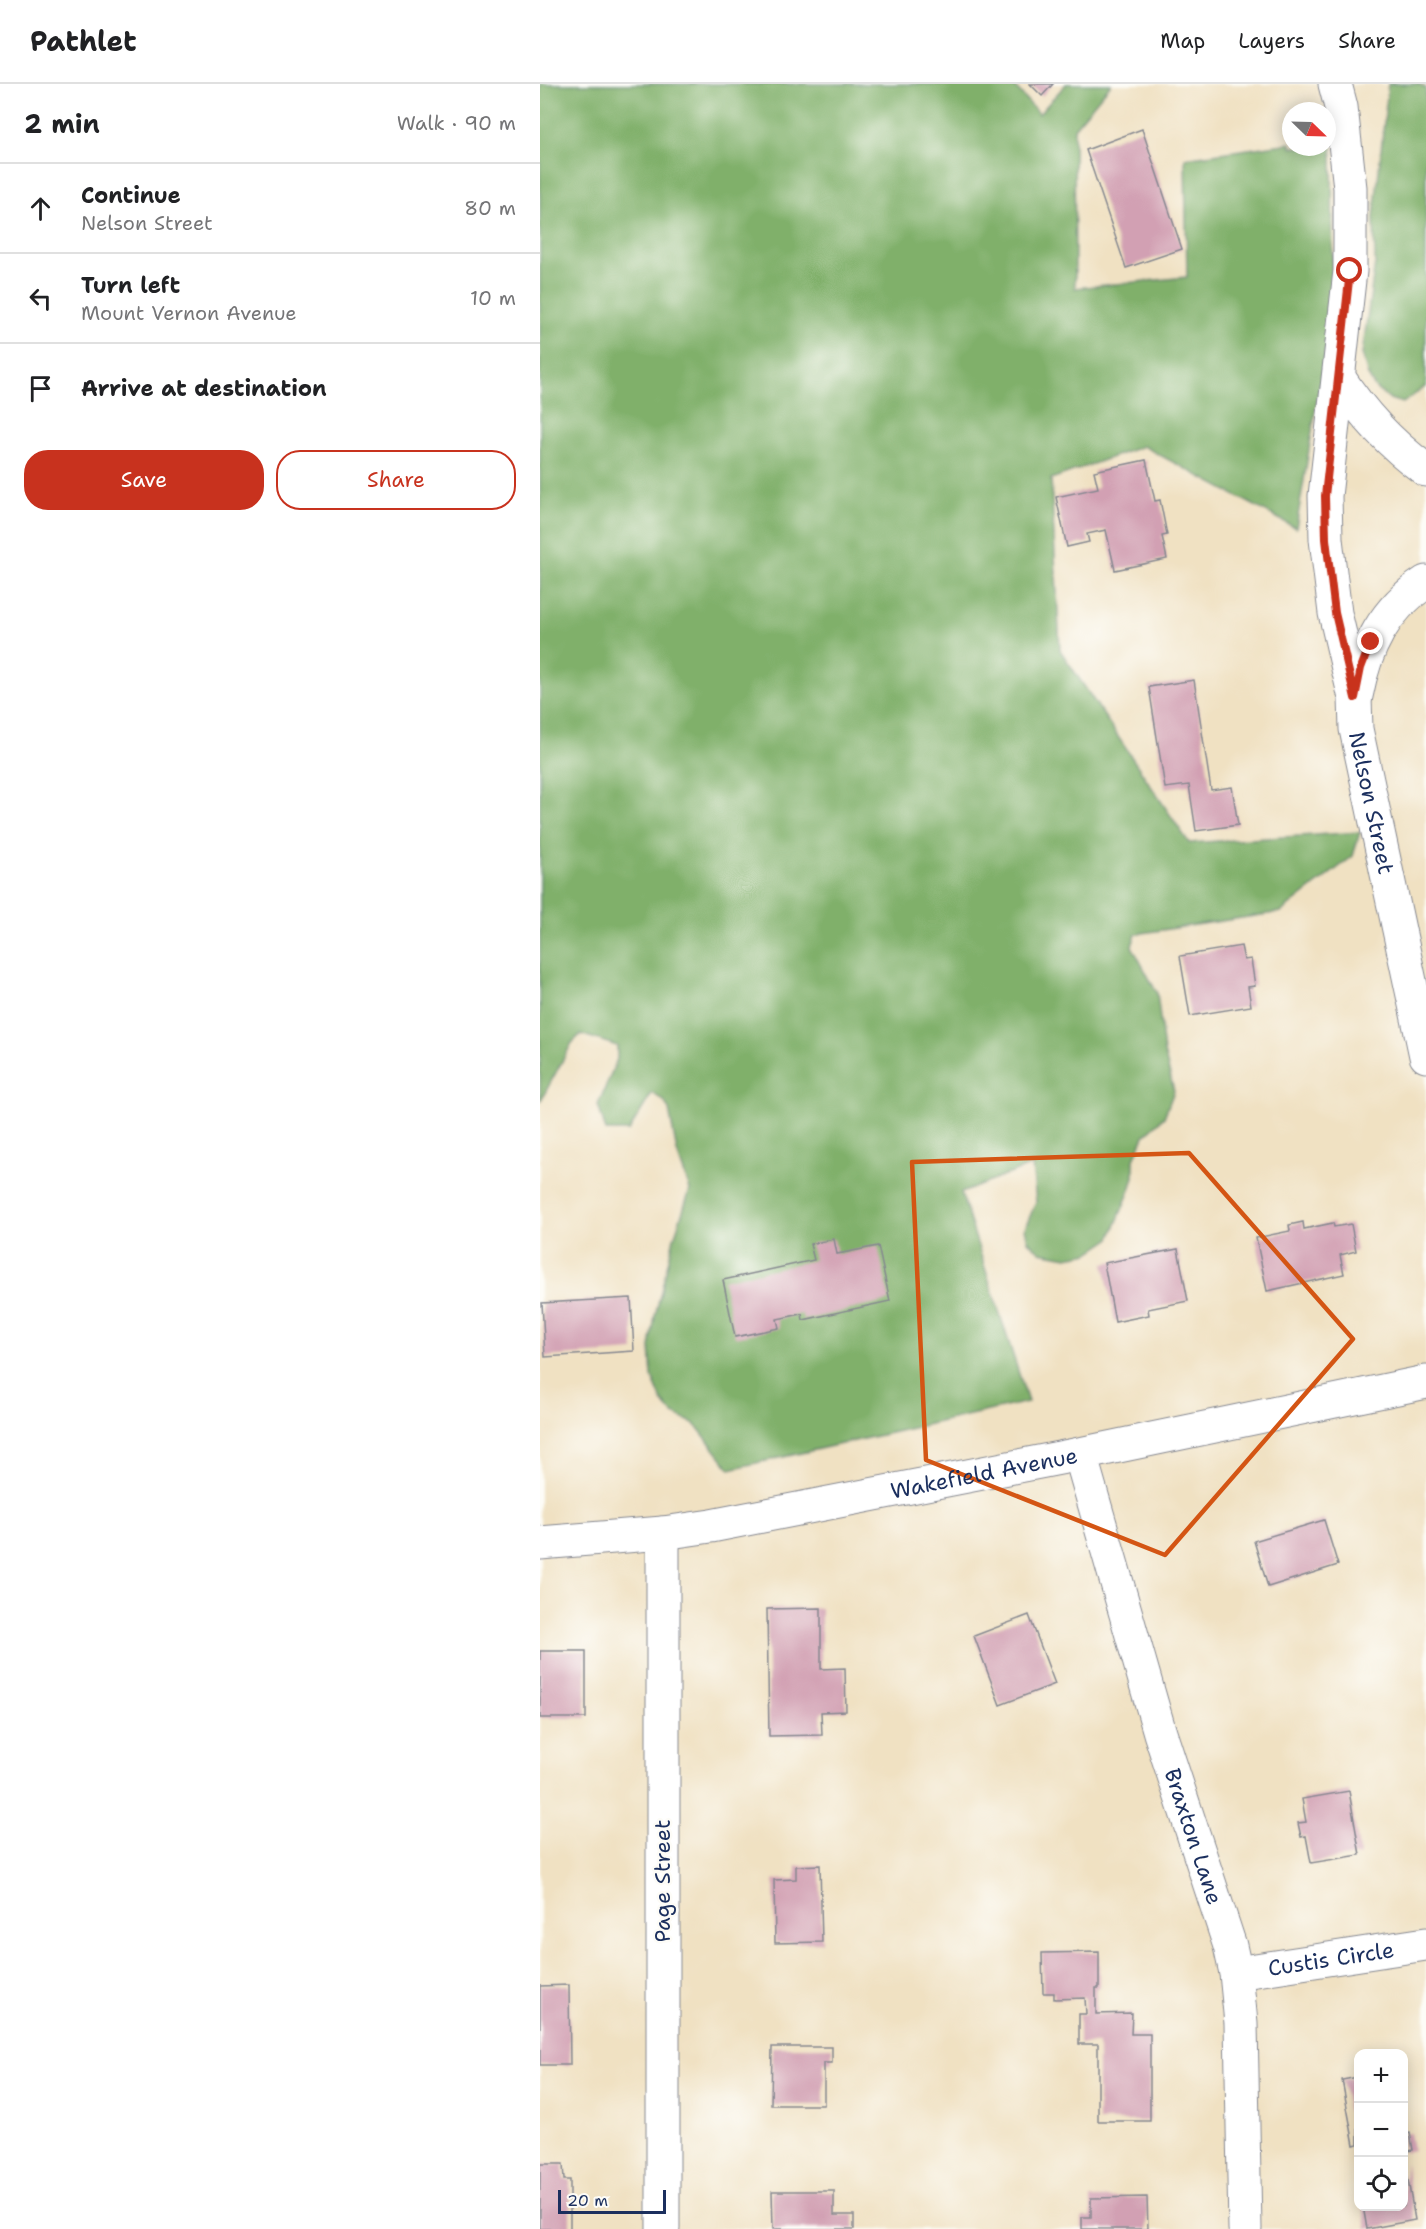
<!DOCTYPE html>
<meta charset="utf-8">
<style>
body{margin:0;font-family:"Shantell Sans",sans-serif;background:#f2f2f2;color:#202124}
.controls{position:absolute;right:18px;bottom:18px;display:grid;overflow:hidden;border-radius:12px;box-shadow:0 3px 15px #0003}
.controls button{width:54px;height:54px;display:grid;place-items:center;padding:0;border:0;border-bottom:2px solid #e0e0e0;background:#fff;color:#202124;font:30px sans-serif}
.compass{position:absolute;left:742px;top:18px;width:54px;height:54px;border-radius:50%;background:#fff;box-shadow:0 3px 15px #0003;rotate:113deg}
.scale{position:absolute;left:18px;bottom:15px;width:108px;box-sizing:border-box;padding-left:6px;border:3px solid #1b2f5e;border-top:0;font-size:16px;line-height:21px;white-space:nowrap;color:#1b2f5e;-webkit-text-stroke:4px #fdfcf7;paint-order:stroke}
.stop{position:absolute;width:18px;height:18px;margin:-14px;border:4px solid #c8321e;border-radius:50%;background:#fff}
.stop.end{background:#c8321e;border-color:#fff;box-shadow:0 2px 6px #0008}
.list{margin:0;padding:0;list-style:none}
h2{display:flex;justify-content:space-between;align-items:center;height:78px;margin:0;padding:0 24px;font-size:26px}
h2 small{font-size:20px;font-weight:400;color:#757577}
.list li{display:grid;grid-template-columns:39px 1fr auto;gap:18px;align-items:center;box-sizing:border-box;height:90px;padding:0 24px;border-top:2px solid #e0e0e0}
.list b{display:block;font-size:22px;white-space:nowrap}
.list p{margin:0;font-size:20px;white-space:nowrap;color:#757577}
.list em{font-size:20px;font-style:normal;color:#757577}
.actions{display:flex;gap:12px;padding:18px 24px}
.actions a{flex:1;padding:14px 0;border:2px solid #c8321e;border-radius:24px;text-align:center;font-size:21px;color:#c8321e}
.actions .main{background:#c8321e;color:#fff}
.icon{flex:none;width:33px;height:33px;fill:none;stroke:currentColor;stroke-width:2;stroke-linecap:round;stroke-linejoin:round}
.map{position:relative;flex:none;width:886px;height:2145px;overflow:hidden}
header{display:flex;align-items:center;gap:36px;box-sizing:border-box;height:84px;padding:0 30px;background:#fff;border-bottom:2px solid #e0e0e0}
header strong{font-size:28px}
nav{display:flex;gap:33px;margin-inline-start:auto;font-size:21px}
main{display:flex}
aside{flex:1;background:#fff}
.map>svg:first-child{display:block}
.forest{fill:#80b06a;stroke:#4e7064;stroke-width:1.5}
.building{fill:#d2a0b3}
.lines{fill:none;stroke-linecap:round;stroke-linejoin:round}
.minor-casing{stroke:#868890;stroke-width:35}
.minor{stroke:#fff;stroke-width:33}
.route{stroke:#c8321e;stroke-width:8}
.marked{fill:none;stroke:#d45514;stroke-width:4.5;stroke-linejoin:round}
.labels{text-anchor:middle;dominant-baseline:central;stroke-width:5;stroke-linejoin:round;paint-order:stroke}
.street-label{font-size:22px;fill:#1b2f5e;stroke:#fdfcf7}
</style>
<header>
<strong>Pathlet</strong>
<nav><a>Map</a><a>Layers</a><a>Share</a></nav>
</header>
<main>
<aside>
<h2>2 min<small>Walk · 90 m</small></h2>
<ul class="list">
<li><svg class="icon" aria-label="ahead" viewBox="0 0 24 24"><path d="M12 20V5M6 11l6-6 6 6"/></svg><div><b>Continue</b><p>Nelson Street</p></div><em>80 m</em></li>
<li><svg class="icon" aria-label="left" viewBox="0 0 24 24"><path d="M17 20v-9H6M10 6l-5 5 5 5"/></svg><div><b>Turn left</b><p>Mount Vernon Avenue</p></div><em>10 m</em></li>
<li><svg class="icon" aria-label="arrive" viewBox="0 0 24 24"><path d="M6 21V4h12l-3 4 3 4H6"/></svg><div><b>Arrive at destination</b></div></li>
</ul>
<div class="actions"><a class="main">Save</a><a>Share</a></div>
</aside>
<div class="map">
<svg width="886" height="2145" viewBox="0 0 886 2145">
<rect width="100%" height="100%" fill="#fdfcf7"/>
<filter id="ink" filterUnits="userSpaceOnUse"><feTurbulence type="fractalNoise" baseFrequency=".0167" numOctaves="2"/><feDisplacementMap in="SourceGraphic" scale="12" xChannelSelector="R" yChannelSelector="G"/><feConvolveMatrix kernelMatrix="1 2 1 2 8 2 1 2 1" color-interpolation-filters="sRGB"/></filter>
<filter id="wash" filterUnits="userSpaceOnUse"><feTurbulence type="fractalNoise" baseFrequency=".008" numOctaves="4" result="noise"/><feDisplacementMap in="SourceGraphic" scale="24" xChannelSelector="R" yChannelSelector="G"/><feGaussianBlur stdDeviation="1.35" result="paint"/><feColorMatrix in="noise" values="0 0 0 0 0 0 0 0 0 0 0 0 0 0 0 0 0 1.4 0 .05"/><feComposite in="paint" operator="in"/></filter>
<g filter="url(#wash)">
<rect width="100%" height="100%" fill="#f0e1c2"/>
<!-- forest -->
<g class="forest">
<path d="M 0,0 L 472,0 L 499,30 L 526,0 L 571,0 L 534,44 L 535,204 L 647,193 L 645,74 L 751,59 L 751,63 L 787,63 L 787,54 L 792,54 L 793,222 L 756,444 L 603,362 L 511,395 L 520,566 L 649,759 L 820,748 L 813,772 L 741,828 L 596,850 L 592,862 L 617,909 L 624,968 L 634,1007 L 624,1033 L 604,1052 L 594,1075 L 594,1093 L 590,1106 L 570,1155 L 549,1169 L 527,1173 L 500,1168 L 488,1157 L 485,1144 L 496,1118 L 492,1081 L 421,1109 L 488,1318 L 190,1385 L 155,1340 L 133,1330 L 122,1317 L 112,1293 L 110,1263 L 115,1232 L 134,1154 L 150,1106 L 137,1068 L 129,1026 L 124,1017 L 112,1009 L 89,1047 L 66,1047 L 58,1021 L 77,975 L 77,962 L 41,950 L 32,959 L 0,1018 Z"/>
<path d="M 848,0 L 878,0 L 886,4 L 886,302 L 863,319 L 849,315 L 836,305 L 828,292 L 822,270 L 835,179 L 834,133 Z"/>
</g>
<g id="blocks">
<!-- building -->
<g class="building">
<path d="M 490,0 L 513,0 L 502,12 Z"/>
<path d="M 602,45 L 642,165 L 586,184 L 546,66 Z"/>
<path d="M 606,376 L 615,417 L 620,416 L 627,451 L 622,452 L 627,475 L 575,486 L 566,446 L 547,450 L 549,458 L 527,463 L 516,413 L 558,404 L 554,387 Z"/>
<path d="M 654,596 L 671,706 L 692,703 L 698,741 L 656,747 L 649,701 L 625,704 L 609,603 Z"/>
<path d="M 701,862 L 704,876 L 711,875 L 715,902 L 708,903 L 711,922 L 650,932 L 640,872 Z"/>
<path d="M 763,1138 L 764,1145 L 793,1139 L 794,1143 L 811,1140 L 816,1167 L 800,1171 L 804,1190 L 727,1207 L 716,1154 L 750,1147 L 749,1141 Z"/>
<path d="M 294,1155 L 297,1170 L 338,1162 L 350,1217 L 263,1236 L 262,1230 L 237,1235 L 239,1244 L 195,1253 L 183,1196 L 274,1176 L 270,1160 Z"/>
<path d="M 638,1165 L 648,1217 L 608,1225 L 609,1231 L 575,1238 L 564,1179 Z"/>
<path d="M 91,1214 L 94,1267 L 5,1273 L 2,1219 Z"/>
<path d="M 784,1436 L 798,1481 L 728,1503 L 714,1457 Z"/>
<path d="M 281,1524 L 281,1585 L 305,1584 L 306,1627 L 281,1628 L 282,1651 L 229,1652 L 227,1525 Z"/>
<path d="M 489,1531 L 515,1600 L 460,1621 L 434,1552 Z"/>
<rect x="0" y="1567" width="46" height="67"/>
<path d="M 809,1707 L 820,1771 L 771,1779 L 766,1752 L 761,1753 L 758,1739 L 766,1738 L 762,1715 Z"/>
<path d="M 280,1781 L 282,1858 L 235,1859 L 234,1796 L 256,1795 L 256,1782 Z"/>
<path d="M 559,1868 L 559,1904 L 556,1904 L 556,1930 L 592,1929 L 591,1950 L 610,1950 L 610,2037 L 558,2037 L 558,1960 L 539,1960 L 539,1930 L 546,1930 L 545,1914 L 514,1915 L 514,1909 L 503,1909 L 502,1869 Z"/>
<path d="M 29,1901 L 30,1981 L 0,1981 L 0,1902 Z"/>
<path d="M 232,1963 L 292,1963 L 292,1979 L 284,1979 L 284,2021 L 231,2021 Z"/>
<path d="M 818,1993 L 818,2060 L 814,2061 L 802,1996 Z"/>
<path d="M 870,2049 L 873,2066 L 864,2068 L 864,2050 Z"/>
<path d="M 865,2079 L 875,2136 L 827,2145 L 823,2122 L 864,2122 Z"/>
<path d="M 0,2080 L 23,2080 L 24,2096 L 30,2096 L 30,2145 L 0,2145 Z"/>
<path d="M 232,2107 L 294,2107 L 294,2131 L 314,2131 L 314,2145 L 233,2145 Z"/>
<path d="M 607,2113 L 608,2145 L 542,2145 L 542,2133 L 551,2133 L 551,2114 Z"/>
</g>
</g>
</g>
<g filter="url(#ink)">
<use href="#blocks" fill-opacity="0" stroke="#868890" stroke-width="1.5"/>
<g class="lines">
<!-- minor casing -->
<g class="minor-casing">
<g id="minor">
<path id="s1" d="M 795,0 L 801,23 L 810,104 L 810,187 L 785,412 L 786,455 L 795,529 L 815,614 L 816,645 L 886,972"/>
<path d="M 799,294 C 823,331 850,360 886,386"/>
<path d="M 816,612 C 825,564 844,525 886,498"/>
<path id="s2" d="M 540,1370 L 620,1649 L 690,1862 L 696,1889 L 701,1939 L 705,2145"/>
<path d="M 123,1449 L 123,2145"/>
<path id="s3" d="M 0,1459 L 123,1449 L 171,1442 L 540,1370 L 886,1298"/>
<path id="s4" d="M 696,1889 L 886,1860"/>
</g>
</g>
<!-- minor -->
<use href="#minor" class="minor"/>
</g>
</g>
<g class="lines" filter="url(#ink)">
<!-- route -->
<path class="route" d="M 810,187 L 785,412 L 786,455 L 795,529 L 815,614 L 821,584 L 831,558"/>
</g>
<!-- marked area -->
<path class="marked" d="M 649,1069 L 813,1255 L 625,1471 L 386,1376 L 372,1078 Z"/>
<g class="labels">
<!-- street labels -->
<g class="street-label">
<text stroke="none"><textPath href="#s1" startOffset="726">Nelson Street</textPath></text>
<text stroke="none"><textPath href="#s3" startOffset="450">Wakefield Avenue</textPath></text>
<text stroke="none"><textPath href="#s2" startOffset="399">Braxton Lane</textPath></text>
<text transform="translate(122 1797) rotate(-90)">Page Street</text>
<text stroke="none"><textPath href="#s4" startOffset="96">Custis Circle</textPath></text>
</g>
</g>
</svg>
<div class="controls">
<button>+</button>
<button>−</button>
<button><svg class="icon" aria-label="locate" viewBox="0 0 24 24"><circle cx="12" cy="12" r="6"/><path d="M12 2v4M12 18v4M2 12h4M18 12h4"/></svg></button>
</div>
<svg class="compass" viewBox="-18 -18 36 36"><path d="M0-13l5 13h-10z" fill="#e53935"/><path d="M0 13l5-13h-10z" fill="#757577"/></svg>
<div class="scale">20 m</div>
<div class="stop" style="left:810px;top:187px"></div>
<div class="stop end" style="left:831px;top:558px"></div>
</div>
</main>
